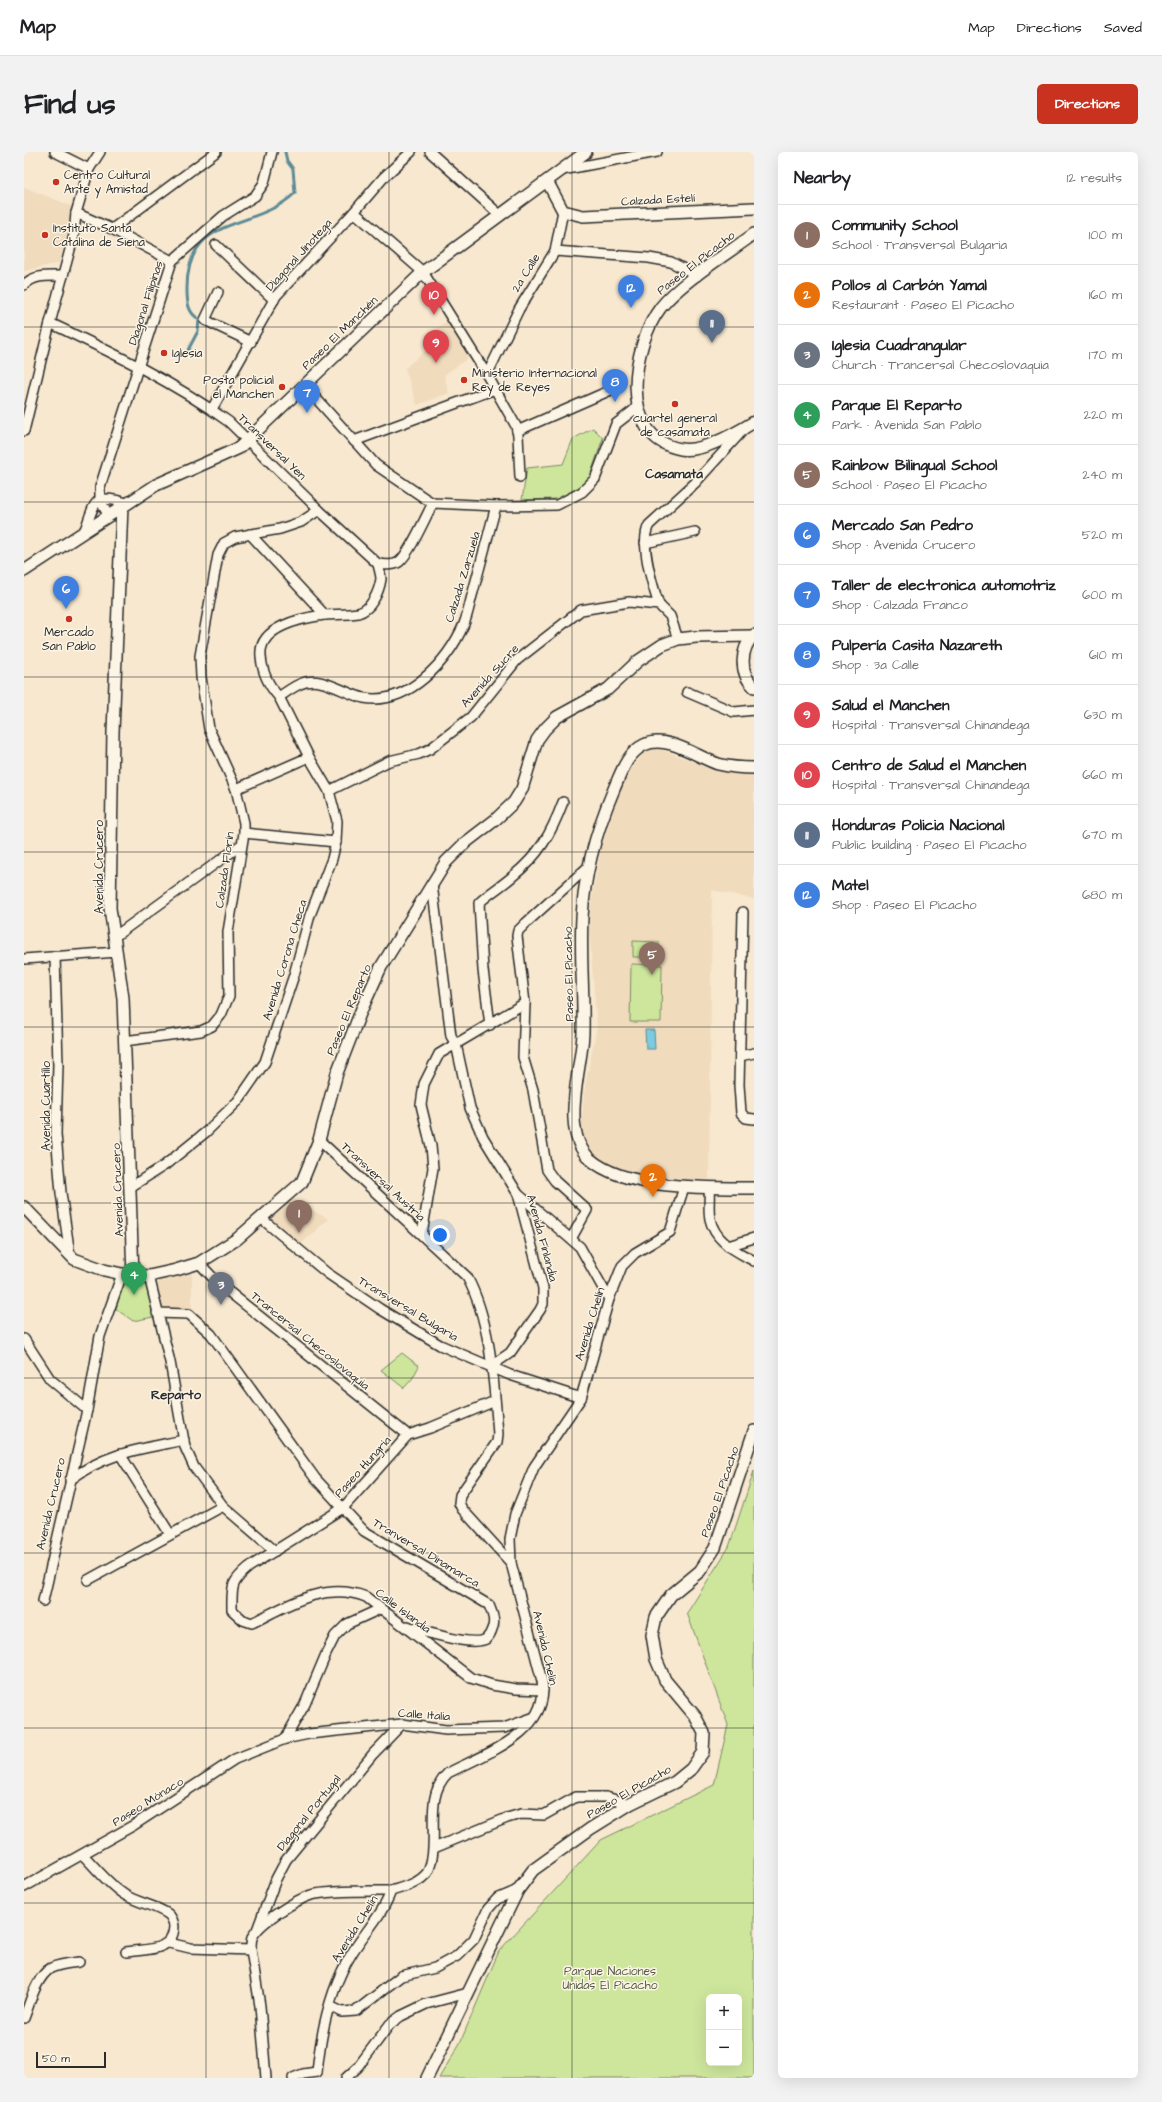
<!DOCTYPE html>
<meta charset="utf-8">
<style>
body{margin:0;font-family:"Architects Daughter",sans-serif;background:#f2f2f2;color:#202124}
.controls{position:absolute;right:12px;bottom:12px;display:grid;overflow:hidden;border-radius:6px;box-shadow:0 4px 16px #0002}
.controls button{width:36px;height:36px;display:grid;place-items:center;padding:0;border:0;border-bottom:1px solid #e0e0e0;background:#fff;color:#202124;font:20px sans-serif}
.scale{position:absolute;left:12px;bottom:10px;width:70px;box-sizing:border-box;padding-left:4px;border:2px solid #2b2b2b;border-top:0;font-size:11px;line-height:14px;white-space:nowrap;color:#2b2b2b;-webkit-text-stroke:3px #fcf5e5;paint-order:stroke}
.you{position:absolute;left:416px;top:1083px;width:14px;height:14px;margin:-10px;border:3px solid #fff;border-radius:50%;background:#1a73e8;box-shadow:0 0 0 6px #1a73e833}
.badge{display:grid;place-items:center;width:26px;height:26px;border-radius:50%;background:#c8321e;color:#fff;font-size:13px;font-weight:700}
.pin{position:absolute;translate:-50% -33px;filter:drop-shadow(0 1px 2px #0008)}
.pin::after{content:'';position:absolute;top:21px;width:14px;height:12px;background:inherit;clip-path:polygon(0 0,100% 0,50% 100%)}
.list{margin:0;padding:0;list-style:none}
h2{display:flex;justify-content:space-between;align-items:center;height:52px;margin:0;padding:0 16px;font-size:17px}
h2 small{font-size:13px;font-weight:400;color:#757577}
.list li{display:grid;grid-template-columns:26px 1fr auto;gap:12px;align-items:center;box-sizing:border-box;height:60px;padding:0 16px;border-top:1px solid #e0e0e0}
.list b{display:block;font-size:15px;white-space:nowrap}
.list p{margin:0;font-size:13px;white-space:nowrap;color:#757577}
.list em{font-size:13px;font-style:normal;color:#757577}
.map{position:relative;flex:none;width:730px;height:1926px;overflow:hidden;border-radius:6px}
header{display:flex;align-items:center;gap:24px;box-sizing:border-box;height:56px;padding:0 20px;background:#fff;border-bottom:1px solid #e0e0e0}
header strong{font-size:19px}
nav{display:flex;gap:22px;margin-inline-start:auto;font-size:14px}
.intro{display:flex;align-items:center;justify-content:space-between;box-sizing:border-box;height:96px;padding:0 24px}
h1{margin:0;font-size:28px}
.button{padding:10px 18px;border-radius:6px;background:#c8321e;color:#fff;font-size:14px;font-weight:700}
main{display:flex;gap:24px;padding:0 24px}
aside{flex:1;background:#fff;border-radius:6px;box-shadow:0 4px 16px #0002}
.map>svg:first-child{display:block}
.built{fill:#f0dbbd}
.green{fill:#cde69c;stroke:#7c8864;fill-rule:evenodd}
.water{fill:#7ecade;stroke:#5d8a96}
.lines{fill:none;stroke-linecap:round;stroke-linejoin:round}
.stream{stroke:#5d8a96;stroke-width:3}
.minor-casing{stroke:#2b2b2b;stroke-width:12}
.tertiary-casing{stroke:#2b2b2b;stroke-width:14}
.minor{stroke:#fcf5e5;stroke-width:9}
.tertiary{stroke:#fcf5e5;stroke-width:11}
.grid{fill:none;stroke:#2b2b2b;stroke-width:1;stroke-opacity:0.55}
.poi-dot{fill:#c8321e;stroke:#fcf5e5;stroke-width:1.5}
.labels{text-anchor:middle;dominant-baseline:central;stroke-width:3;stroke-linejoin:round;paint-order:stroke}
.poi-label{font-size:12px;fill:#2b2b2b;stroke:#fcf5e5;text-anchor:start}
.street-label{font-size:12px;fill:#2b2b2b;stroke:#fcf5e5}
.park-label{font-size:12px;fill:#545a47;stroke:#fcf5e5}
.neighbourhood-label{font-size:13px;font-weight:bold;fill:#2b2b2b;stroke:#fcf5e5}
</style>
<header>
<strong>Map</strong>
<nav><a>Map</a><a>Directions</a><a>Saved</a></nav>
</header>
<div class="intro"><h1>Find us</h1><a class="button">Directions</a></div>
<main>
<div class="map">
<svg width="730" height="1926" viewBox="0 0 730 1926">
<rect width="100%" height="100%" fill="#f7e8cf"/>
<filter id="ink" filterUnits="userSpaceOnUse"><feTurbulence type="fractalNoise" baseFrequency=".025" numOctaves="2"/><feDisplacementMap in="SourceGraphic" scale="8" xChannelSelector="R" yChannelSelector="G"/><feConvolveMatrix kernelMatrix="1 2 1 2 8 2 1 2 1" color-interpolation-filters="sRGB"/></filter>
<g filter="url(#ink)">
<!-- built -->
<g class="built">
<path d="M 0,35 L 50,55 L 35,111 L 0,119 Z"/>
<path d="M 424,169 L 444,206 L 420,223 L 425,241 L 393,253 L 381,216 L 407,194 L 402,183 Z"/>
<path d="M 635,597 L 695,619 L 730,621 L 730,747 L 688,738 L 685,1027 L 648,1029 L 597,1020 L 569,1005 L 558,985 L 557,972 L 561,934 L 573,875 L 565,777 L 568,745 L 577,697 L 599,628 L 619,602 L 627,598 Z"/>
<path d="M 269,1047 L 304,1067 L 276,1093 L 244,1068 Z"/>
<path d="M 168,1122 L 168,1159 L 136,1157 L 131,1130 Z"/>
</g>
<!-- green -->
<g class="green">
<path d="M 569,276 L 579,286 L 564,330 L 533,347 L 498,348 L 503,316 L 539,312 L 549,287 Z"/>
<path d="M 609,789 L 635,790 L 635,805 L 609,805 Z"/>
<path d="M 607,812 L 638,813 L 637,870 L 606,870 Z"/>
<path d="M 100,1126 L 123,1128 L 129,1165 L 109,1169 L 92,1157 Z"/>
<path d="M 378,1201 L 395,1214 L 388,1227 L 380,1236 L 357,1218 Z"/>
<path d="M 730,1319 L 730,1926 L 415,1926 L 436,1891 L 475,1799 L 577,1688 L 690,1633 L 704,1573 L 663,1461 L 705,1395 ZM 685,1845 L 715,1845 L 715,1911 L 685,1911 Z"/>
</g>
<!-- water -->
<path class="water" d="M 621,878 L 630,878 L 631,897 L 622,897 Z"/>
<g class="lines">
<!-- stream -->
<path class="stream" d="M 164,198 L 174,179 L 175,167 C 164,161 163,150 163,138 C 162,60 231,80 271,41 L 269,17 L 263,9 L 261,0"/>
<!-- minor casing -->
<g class="minor-casing">
<g id="minor">
<path d="M 31,0 L 65,17"/>
<path d="M 406,0 L 476,63"/>
<path d="M 538,18 L 633,0"/>
<path d="M 330,60 L 399,120 L 463,223 L 492,274 L 494,283 L 496,325"/>
<path d="M 52,61 L 88,77 L 148,109"/>
<path d="M 88,77 L 192,0"/>
<path d="M 192,93 L 250,148"/>
<path d="M 531,99 L 625,106 L 647,110 L 673,124"/>
<path d="M 0,133 C 11,122 24,124 39,124"/>
<path d="M 194,140 L 181,168 L 227,190"/>
<path d="M 26,171 C 87,200 150,230 205,270 L 295,358 L 354,412"/>
<path d="M 463,223 L 495,157 L 531,99 L 539,59"/>
<path d="M 280,233 L 352,313 L 402,347 L 409,351 L 472,354 L 533,353 L 558,340 L 571,327 L 592,272 L 610,258 L 614,252"/>
<path d="M 188,257 L 252,144 L 330,60 L 360,25 L 387,0"/>
<path d="M 0,279 L 26,171 L 50,83 L 52,61 L 65,17 L 76,0"/>
<path d="M 493,279 L 587,238"/>
<path d="M 330,289 L 471,237"/>
<path d="M 84,363 L 76,348 L 76,335 L 148,109 L 199,64 L 231,44 L 240,31 L 248,0"/>
<path d="M 61,378 C 72,347 70,342 103,351"/>
<path d="M 226,382 L 301,463"/>
<path d="M 621,391 L 671,380"/>
<path d="M 354,412 C 360,413 369,414 375,410 C 386,401 402,364 409,351"/>
<path d="M 635,453 C 629,435 615,390 625,373 L 671,331 L 721,276"/>
<path d="M 663,540 L 710,560 L 730,558"/>
<path d="M 255,545 C 262,540 269,535 276,532 C 297,522 320,542 340,546 C 384,554 424,509 440,472 C 444,462 446,450 449,440 C 457,411 464,383 472,354"/>
<path d="M 212,637 L 285,605"/>
<path d="M 305,639 L 365,609 L 395,602 L 406,597 L 447,565 L 493,508 L 557,458 L 605,450 L 635,453 L 646,464 L 654,487"/>
<path d="M 220,681 L 312,690"/>
<path d="M 408,732 L 427,884 L 432,892 L 446,956 L 459,985 L 494,1042 L 519,1136 L 519,1152 L 516,1158 L 486,1201 L 467,1214"/>
<path d="M 719,760 L 715,933 L 717,961 L 722,966 L 730,967"/>
<path d="M 90,785 L 217,693"/>
<path d="M 31,804 L 34,913 L 32,982 L 37,1041 L 46,1103"/>
<path d="M 0,807 L 93,800"/>
<path d="M 466,873 L 459,818 L 455,751 C 465,741 478,734 489,724 C 515,703 527,682 539,650"/>
<path d="M 100,889 L 177,879 L 188,874 L 197,863 L 205,844 L 204,780 L 220,681 L 220,671 L 212,637 L 185,577 L 177,525 L 176,504 L 194,403 L 200,391 L 211,385 L 256,377 L 277,370 L 295,358"/>
<path d="M 716,904 L 730,901"/>
<path d="M 295,988 L 443,1125 C 467,1169 470,1232 474,1282 L 473,1290 L 436,1343 L 435,1351 L 438,1357 L 487,1411"/>
<path d="M 108,1034 L 141,1013 L 182,980 L 214,949 L 241,910 L 270,823 L 286,763 L 308,707 L 312,690 L 313,669 L 305,639 L 285,605 L 255,545 C 244,533 238,520 237,504 C 234,475 278,466 300,463 C 311,462 322,463 334,461 C 347,458 355,440 357,427 C 357,423 355,417 354,412"/>
<path d="M 685,1036 C 686,1046 684,1058 686,1067 C 691,1090 712,1099 730,1109"/>
<path d="M 494,1042 L 556,1095 L 585,1147"/>
<path d="M 238,1067 L 303,1121 L 356,1157 L 416,1193 L 486,1223 L 557,1246"/>
<path d="M 398,1082 L 409,1016 L 407,994 L 397,953 L 400,932 L 415,902 L 501,851"/>
<path d="M 547,1087 L 563,1058 L 531,1029 L 523,1018 L 509,938 L 499,905 L 501,851 L 493,784 L 494,779 L 502,771 L 565,714"/>
<path d="M 704,1094 L 730,1086"/>
<path d="M 175,1111 L 194,1131 L 384,1283"/>
<path d="M 125,1124 L 146,1210 L 161,1295 L 170,1315 L 199,1354 L 251,1399"/>
<path d="M 133,1161 L 165,1162 L 187,1182 L 291,1326 L 340,1379 L 465,1453 C 468,1461 472,1469 468,1477 C 467,1481 465,1484 462,1487 C 449,1495 397,1479 383,1474"/>
<path d="M 0,1187 L 26,1227 L 63,1258"/>
<path d="M 471,1249 L 406,1276 L 384,1283 L 319,1356 L 225,1415 C 206,1431 208,1435 208,1458 L 219,1468 L 228,1471 C 264,1453 301,1429 342,1445 L 447,1526 L 468,1533 L 492,1537 L 519,1538"/>
<path d="M 96,1302 L 146,1382"/>
<path d="M 46,1328 C 81,1301 118,1297 160,1288"/>
<path d="M 64,1428 L 199,1354"/>
<path d="M 19,1449 L 63,1258 L 76,1184 L 98,1122"/>
<path d="M 261,1587 L 281,1552 L 302,1502 L 311,1484 L 323,1472 L 356,1457"/>
<path d="M 410,1696 L 483,1666 L 497,1662 L 520,1663 L 552,1645 L 582,1645 L 606,1652"/>
<path d="M 59,1703 C 73,1717 85,1733 101,1743 C 114,1751 131,1753 144,1762 C 147,1764 150,1770 150,1775 C 149,1800 121,1797 102,1800"/>
<path d="M 0,1735 L 110,1673 L 211,1607 L 261,1587 L 285,1582 L 378,1572 L 422,1578 L 480,1576 L 508,1566"/>
<path d="M 233,1778 L 252,1727 L 262,1708 L 349,1602 L 378,1572"/>
<path d="M 145,1791 L 166,1796 L 227,1798 C 227,1794 227,1789 228,1786 C 234,1771 272,1748 287,1743 C 306,1738 347,1739 367,1739"/>
<path d="M 227,1798 L 236,1854 L 242,1926"/>
<path d="M 306,1854 L 318,1860 L 332,1859 L 377,1824 L 411,1816 L 433,1804 L 450,1787 L 464,1757 L 473,1747 L 494,1738"/>
<path d="M 0,1866 C 6,1851 12,1825 27,1816 C 35,1812 46,1811 55,1810"/>
<path d="M 293,1920 C 297,1880 306,1836 328,1801 C 341,1780 359,1762 367,1739 C 380,1735 394,1732 403,1721 C 406,1717 407,1711 408,1706 C 413,1678 401,1643 424,1621 C 461,1602 527,1580 518,1529 L 487,1411 L 486,1387 L 491,1362 L 510,1315 L 557,1246 L 585,1147 L 598,1114 L 611,1101 L 646,1080 L 660,1035"/>
<path d="M 269,1926 L 279,1922 L 293,1920"/>
<path d="M 322,1926 L 334,1915 L 366,1872 L 377,1864 L 402,1852 L 444,1841"/>
</g>
</g>
<!-- tertiary casing -->
<g class="tertiary-casing">
<g id="tertiary">
<path d="M 523,29 L 539,59 L 559,64 L 730,56"/>
<path d="M 730,82 C 703,102 657,130 637,155 C 608,193 593,286 657,297 C 678,301 712,281 730,270"/>
<path d="M 98,354 L 89,580 L 86,756 L 99,846 L 109,1123"/>
<path d="M 0,419 L 132,333 L 215,296 L 399,120 L 562,0"/>
<path d="M 730,483 C 716,497 715,521 730,535"/>
<path d="M 730,616 C 718,616 706,615 694,612 C 673,605 643,582 620,593 C 603,601 597,621 590,637 C 573,677 560,721 558,766 C 556,804 560,843 559,881 C 558,917 535,979 566,1007 C 601,1038 685,1036 730,1036"/>
<path d="M 0,1055 L 50,1107 L 80,1118 L 98,1122 L 125,1124 L 152,1118 L 175,1111 L 213,1087 L 278,1030 L 295,988 L 313,921 L 337,859 L 357,815 L 422,710 L 441,691 L 471,668 L 490,650 L 498,637 L 513,588 L 521,577 L 533,565 L 584,537 L 614,509 L 638,493 L 654,487 L 672,485 L 729,484"/>
<path d="M 403,1926 L 494,1738 L 509,1718 L 566,1677 L 606,1652 L 651,1630 L 667,1617 L 679,1600 L 680,1581 L 671,1564 L 641,1528 L 632,1507 L 628,1483 L 632,1465 L 647,1443 L 676,1419 L 691,1396 L 730,1279"/>
</g>
</g>
<!-- minor -->
<use href="#minor" class="minor"/>
<!-- tertiary -->
<use href="#tertiary" class="tertiary"/>
</g>
</g>
<!-- grid -->
<path class="grid" d="M 182,0 L 182,1926M 365,0 L 365,1926M 548,0 L 548,1926M 0,175 L 730,175M 0,350 L 730,350M 0,525 L 730,525M 0,700 L 730,700M 0,875 L 730,875M 0,1051 L 730,1051M 0,1226 L 730,1226M 0,1401 L 730,1401M 0,1576 L 730,1576M 0,1751 L 730,1751"/>
<!-- markers -->
<g class="poi-dot">
<circle cx="32" cy="30" r="4"/>
<circle cx="21" cy="83" r="4"/>
<circle cx="140" cy="201" r="4"/>
<circle cx="440" cy="228" r="4"/>
<circle cx="258" cy="235" r="4"/>
<circle cx="651" cy="252" r="4"/>
<circle cx="45" cy="467" r="4"/>
</g>
<g class="labels">
<!-- poi labels -->
<g class="poi-label">
<text x="40" y="23">Centro Cultural<tspan x="40" dy="14">Arte y Amistad</tspan></text>
<text x="29" y="76">Instituto Santa<tspan x="29" dy="14">Catalina de Siena</tspan></text>
<text x="148" y="201">Iglesia</text>
<text x="448" y="221">Ministerio Internacional<tspan x="448" dy="14">Rey de Reyes</tspan></text>
<text x="250" y="228" text-anchor="end">Posta policial<tspan x="250" dy="14">el Manchen</tspan></text>
<text x="651" y="266" text-anchor="middle">cuartel general<tspan x="651" dy="14">de casamata</tspan></text>
<text x="45" y="480" text-anchor="middle">Mercado<tspan x="45" dy="14">San Pablo</tspan></text>
</g>
<!-- street labels -->
<g class="street-label">
<text transform="translate(634 48) rotate(-3)">Calzada Estelí</text>
<text transform="translate(275 103) rotate(-48)">Diagonal Jinotega</text>
<text transform="translate(672 111) rotate(-38)">Paseo El Picacho</text>
<text transform="translate(502 121) rotate(-58)">2a Calle</text>
<text transform="translate(122 151) rotate(-72)">Diagonal Filipinas</text>
<text transform="translate(316 181) rotate(-44)">Paseo El Manchén</text>
<text transform="translate(248 295) rotate(44)">Transversal Yen</text>
<text transform="translate(439 425) rotate(-73)">Calzada Zarzuela</text>
<text transform="translate(466 524) rotate(-48)">Avenida Sucre</text>
<text transform="translate(75 715) rotate(-90)">Avenida Crucero</text>
<text transform="translate(201 718) rotate(-82)">Calzada Florín</text>
<text transform="translate(261 808) rotate(-73)">Avenida Corona Checa</text>
<text transform="translate(545 822) rotate(-91)">Paseo El Picacho</text>
<text transform="translate(325 858) rotate(-67)">Paseo El Reparto</text>
<text transform="translate(22 954) rotate(-90)">Avenida Cuartillo</text>
<text transform="translate(359 1030) rotate(43)">Transversal Austria</text>
<text transform="translate(94 1038) rotate(-92)">Avenida Crucero</text>
<text transform="translate(518 1086) rotate(75)">Avenida Finlandia</text>
<text transform="translate(384 1157) rotate(31)">Transversal Bulgaria</text>
<text transform="translate(566 1172) rotate(-73)">Avenida Chelín</text>
<text transform="translate(286 1189) rotate(39)">Trancersal Checoslovaquia</text>
<text transform="translate(339 1315) rotate(-48)">Paseo Hungría</text>
<text transform="translate(696 1340) rotate(-71)">Paseo El Picacho</text>
<text transform="translate(27 1352) rotate(-77)">Avenida Crucero</text>
<text transform="translate(402 1401) rotate(31)">Tranversal Dinamarca</text>
<text transform="translate(379 1459) rotate(37)">Calle Islandia</text>
<text transform="translate(521 1496) rotate(77)">Avenida Chelín</text>
<text transform="translate(400 1563) rotate(4)">Calle Italia</text>
<text transform="translate(605 1640) rotate(-30)">Paseo El Picacho</text>
<text transform="translate(124 1650) rotate(-32)">Paseo Mónaco</text>
<text transform="translate(285 1661) rotate(-51)">Diagonal Portugal</text>
<text transform="translate(331 1777) rotate(-58)">Avenida Chelín</text>
</g>
<!-- park labels -->
<g class="park-label">
<text x="586" y="1819">Parque Naciones<tspan x="586" dy="14">Unidas El Picacho</tspan></text>
</g>
<!-- neighbourhood labels -->
<g class="neighbourhood-label">
<text x="650" y="322">Casamata</text>
<text x="152" y="1243">Reparto</text>
</g>
</g>
</svg>
<div class="controls">
<button>+</button>
<button>−</button>
</div>
<div class="scale">50 m</div>
<div class="you"></div>
<div class="pin badge" style="left:275px;top:1081px;background:#8d6e63">1</div>
<div class="pin badge" style="left:629px;top:1045px;background:#e8710a">2</div>
<div class="pin badge" style="left:197px;top:1153px;background:#6b7280">3</div>
<div class="pin badge" style="left:110px;top:1143px;background:#2e9e5b">4</div>
<div class="pin badge" style="left:628px;top:823px;background:#8d6e63">5</div>
<div class="pin badge" style="left:42px;top:457px;background:#3f7fe0">6</div>
<div class="pin badge" style="left:283px;top:261px;background:#3f7fe0">7</div>
<div class="pin badge" style="left:591px;top:250px;background:#3f7fe0">8</div>
<div class="pin badge" style="left:412px;top:211px;background:#e0444e">9</div>
<div class="pin badge" style="left:410px;top:163px;background:#e0444e">10</div>
<div class="pin badge" style="left:688px;top:191px;background:#5c6f8a">11</div>
<div class="pin badge" style="left:607px;top:156px;background:#3f7fe0">12</div>
</div>
<aside>
<h2>Nearby<small>12 results</small></h2>
<ul class="list">
<li><span class="badge" style="background:#8d6e63">1</span><div><b>Community School</b><p>School · Transversal Bulgaria</p></div><em>100 m</em></li>
<li><span class="badge" style="background:#e8710a">2</span><div><b>Pollos al Carbón Yamal</b><p>Restaurant · Paseo El Picacho</p></div><em>160 m</em></li>
<li><span class="badge" style="background:#6b7280">3</span><div><b>Iglesia Cuadrangular</b><p>Church · Trancersal Checoslovaquia</p></div><em>170 m</em></li>
<li><span class="badge" style="background:#2e9e5b">4</span><div><b>Parque El Reparto</b><p>Park · Avenida San Pablo</p></div><em>220 m</em></li>
<li><span class="badge" style="background:#8d6e63">5</span><div><b>Rainbow Bilingual School</b><p>School · Paseo El Picacho</p></div><em>240 m</em></li>
<li><span class="badge" style="background:#3f7fe0">6</span><div><b>Mercado San Pedro</b><p>Shop · Avenida Crucero</p></div><em>520 m</em></li>
<li><span class="badge" style="background:#3f7fe0">7</span><div><b>Taller de electronica automotriz</b><p>Shop · Calzada Franco</p></div><em>600 m</em></li>
<li><span class="badge" style="background:#3f7fe0">8</span><div><b>Pulpería Casita Nazareth</b><p>Shop · 3a Calle</p></div><em>610 m</em></li>
<li><span class="badge" style="background:#e0444e">9</span><div><b>Salud el Manchen</b><p>Hospital · Transversal Chinandega</p></div><em>630 m</em></li>
<li><span class="badge" style="background:#e0444e">10</span><div><b>Centro de Salud el Manchen</b><p>Hospital · Transversal Chinandega</p></div><em>660 m</em></li>
<li><span class="badge" style="background:#5c6f8a">11</span><div><b>Honduras Policia Nacional</b><p>Public building · Paseo El Picacho</p></div><em>670 m</em></li>
<li><span class="badge" style="background:#3f7fe0">12</span><div><b>Matel</b><p>Shop · Paseo El Picacho</p></div><em>680 m</em></li>
</ul>
</aside>
</main>
